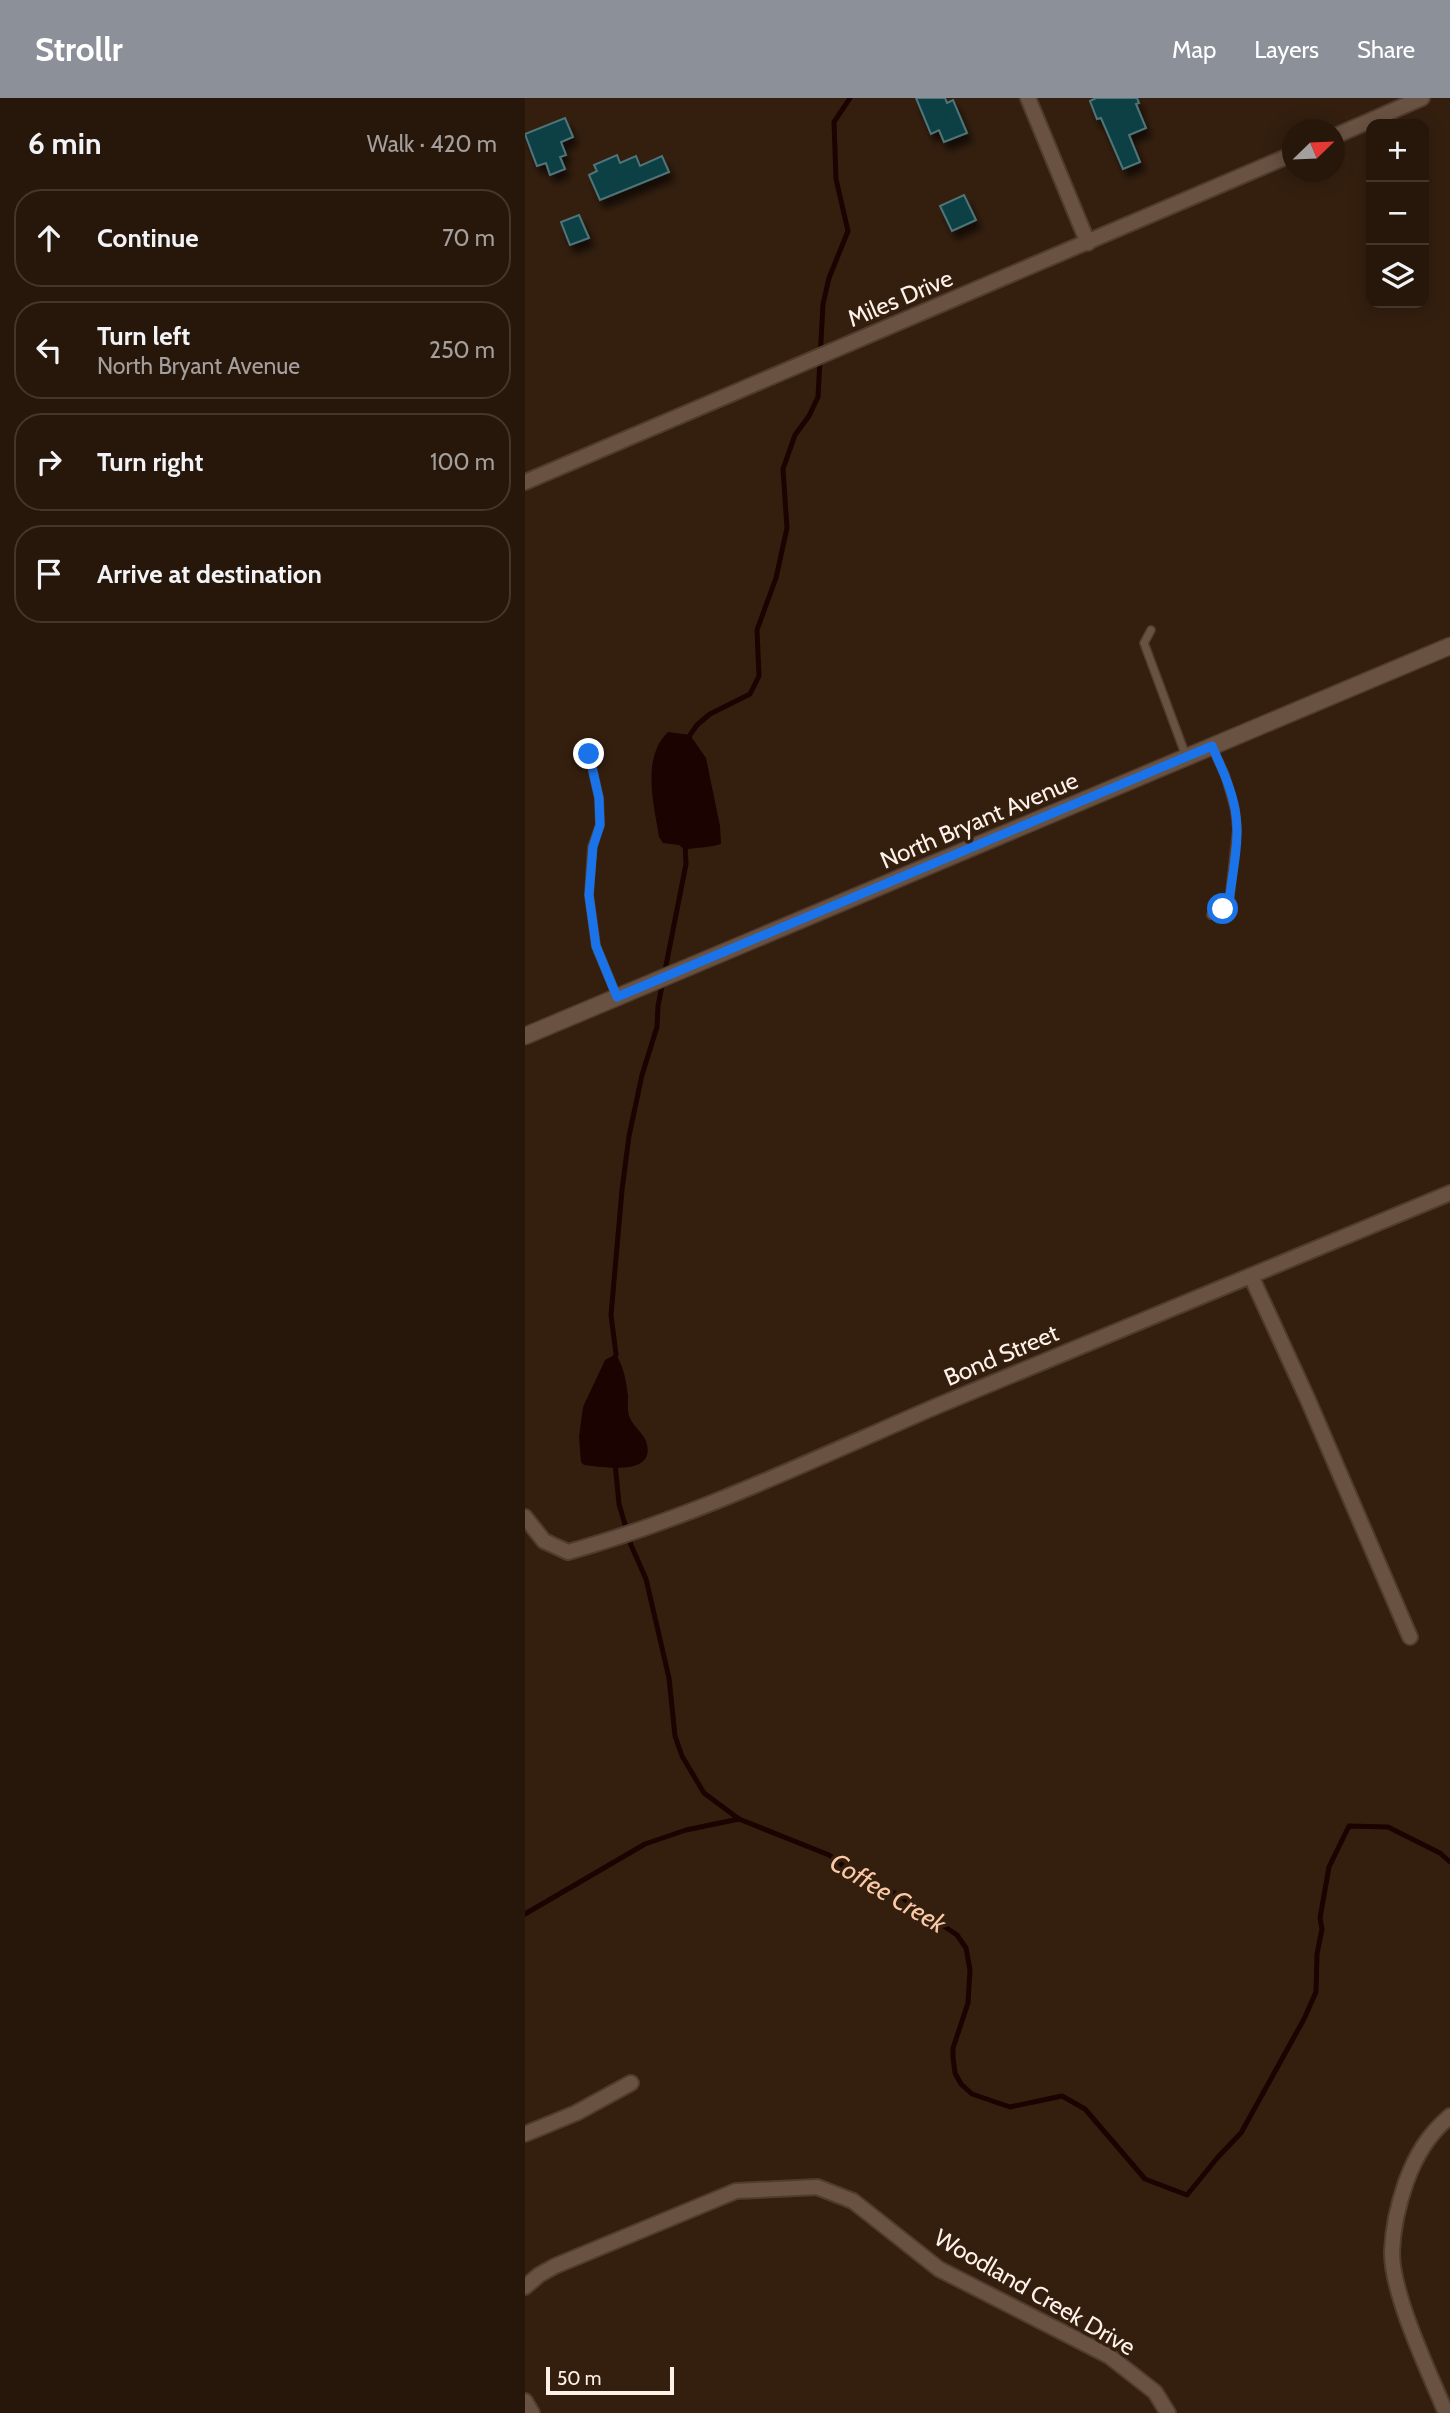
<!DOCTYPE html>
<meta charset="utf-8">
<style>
body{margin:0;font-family:Cabin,sans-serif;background:#332419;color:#f1f3f6}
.controls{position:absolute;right:21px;top:21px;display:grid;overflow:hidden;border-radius:14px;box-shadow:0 4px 18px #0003}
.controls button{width:63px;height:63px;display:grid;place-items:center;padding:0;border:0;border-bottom:2px solid #43362c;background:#27170b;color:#f1f3f6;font:35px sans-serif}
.compass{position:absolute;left:757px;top:21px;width:63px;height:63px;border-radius:50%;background:#27170b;box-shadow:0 4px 18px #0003;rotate:67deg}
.scale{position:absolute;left:21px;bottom:18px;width:128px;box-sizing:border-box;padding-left:7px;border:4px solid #fdf1e9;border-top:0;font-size:19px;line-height:24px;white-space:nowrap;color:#fdf1e9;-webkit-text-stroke:5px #341f0f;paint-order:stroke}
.stop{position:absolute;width:21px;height:21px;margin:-16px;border:5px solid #1a73e8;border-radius:50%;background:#fff}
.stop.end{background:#1a73e8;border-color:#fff;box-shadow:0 2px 7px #0008}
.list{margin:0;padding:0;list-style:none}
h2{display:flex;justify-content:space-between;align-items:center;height:91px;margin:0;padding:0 28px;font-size:30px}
h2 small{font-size:23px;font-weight:400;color:#a49f9d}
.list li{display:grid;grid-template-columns:46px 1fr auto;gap:21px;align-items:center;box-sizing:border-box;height:98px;margin:0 14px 14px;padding:0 14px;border:2px solid #43362c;border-radius:28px}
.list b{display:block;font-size:26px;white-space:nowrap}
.list p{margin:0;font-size:23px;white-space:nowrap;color:#a49f9d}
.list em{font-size:23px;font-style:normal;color:#a49f9d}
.icon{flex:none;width:38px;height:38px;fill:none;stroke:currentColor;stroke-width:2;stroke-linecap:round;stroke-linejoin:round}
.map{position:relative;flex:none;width:925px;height:2315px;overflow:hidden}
header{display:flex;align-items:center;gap:42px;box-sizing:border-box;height:98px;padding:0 35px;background:#8c9099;color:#fff}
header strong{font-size:33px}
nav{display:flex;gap:38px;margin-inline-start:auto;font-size:24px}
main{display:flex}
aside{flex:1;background:#27170b}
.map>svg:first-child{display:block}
.water{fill:#1a0300}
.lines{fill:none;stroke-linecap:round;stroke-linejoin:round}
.stream{stroke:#1a0300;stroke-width:5}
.building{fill:#093f45;stroke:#4f7479;stroke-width:2;filter:url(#shadow)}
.service-casing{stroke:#503c2e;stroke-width:10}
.minor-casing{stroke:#503c2e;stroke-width:18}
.tertiary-casing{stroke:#503c2e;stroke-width:19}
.service{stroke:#6a5242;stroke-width:7}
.minor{stroke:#6a5242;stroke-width:14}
.tertiary{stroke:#6a5242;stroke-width:16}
.route{stroke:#1a73e8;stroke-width:9}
.labels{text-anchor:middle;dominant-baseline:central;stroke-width:7;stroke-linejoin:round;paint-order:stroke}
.street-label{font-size:24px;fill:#fdf1e9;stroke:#341f0f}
.water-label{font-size:26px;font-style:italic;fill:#fac9a7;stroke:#341f0f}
</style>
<header>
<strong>Strollr</strong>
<nav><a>Map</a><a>Layers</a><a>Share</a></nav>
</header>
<main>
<aside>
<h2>6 min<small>Walk · 420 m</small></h2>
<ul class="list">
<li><svg class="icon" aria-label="ahead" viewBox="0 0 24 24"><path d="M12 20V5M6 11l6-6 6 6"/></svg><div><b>Continue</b></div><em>70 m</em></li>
<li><svg class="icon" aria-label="left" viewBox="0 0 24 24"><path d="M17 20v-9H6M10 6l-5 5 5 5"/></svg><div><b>Turn left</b><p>North Bryant Avenue</p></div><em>250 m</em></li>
<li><svg class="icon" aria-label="right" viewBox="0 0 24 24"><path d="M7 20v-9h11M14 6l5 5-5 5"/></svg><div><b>Turn right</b></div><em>100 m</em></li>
<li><svg class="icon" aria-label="arrive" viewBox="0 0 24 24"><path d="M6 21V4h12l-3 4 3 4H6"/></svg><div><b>Arrive at destination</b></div></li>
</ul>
</aside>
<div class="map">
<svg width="925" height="2315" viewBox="0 0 925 2315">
<defs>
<filter id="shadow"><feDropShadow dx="4.5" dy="8" stdDeviation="3.5" flood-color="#0009"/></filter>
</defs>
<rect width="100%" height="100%" fill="#341f0f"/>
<!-- water -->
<g class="water">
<path d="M 143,634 L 165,637 L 181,660 L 195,728 L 196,746 C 184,750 172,749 160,752 L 154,747 L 138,745 L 134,739 C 129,706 116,660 143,634 Z"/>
<path d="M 91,1256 C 99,1270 101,1282 103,1298 C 103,1305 102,1314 105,1320 C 109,1329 117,1334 121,1343 C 133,1379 79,1369 59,1367 L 56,1364 L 54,1339 L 58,1309 L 80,1262 Z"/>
</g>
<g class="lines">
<!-- stream -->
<g class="stream">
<path d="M 164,641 L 165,637 L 172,627 L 185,616 L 225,596 L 234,578 L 232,532 L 251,480 L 262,430 L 258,371 L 270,337 L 284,318 L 293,299 L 298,206 L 304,180 L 323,133 L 311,81 L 309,24 L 325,0"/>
<path d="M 89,1263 L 91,1256 L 86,1217 L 97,1092 L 104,1038 L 117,977 L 132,929 L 133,908 L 161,766 L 160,745"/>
<path d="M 90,1365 L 94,1406 L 106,1447 L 121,1481 L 144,1580 L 150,1638 L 157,1658 L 179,1695 L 214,1721"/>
<path d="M 0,1816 L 120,1746 L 161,1732 L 214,1721 L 304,1757 L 338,1783 L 370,1795 L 432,1837 L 441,1850 L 445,1872 L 443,1905 L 428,1950 L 428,1959 L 430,1975 L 436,1986 L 447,1996 L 485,2009 L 537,1998 L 560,2011 L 620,2081 L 662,2097 L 693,2059 L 716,2035 L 779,1921 L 791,1894 L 792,1856 L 797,1831 L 795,1820 L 804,1769 L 824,1728 L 863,1729 L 915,1755 L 925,1764"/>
</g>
</g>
<!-- building -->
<g class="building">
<path d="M 391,0 L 420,0 L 422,5 L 428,2 L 442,35 L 419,44 L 414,32 L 406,36 Z"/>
<path d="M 571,0 L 612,0 L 614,5 L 611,6 L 621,30 L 604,37 L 615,64 L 598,71 L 576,20 L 572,21 L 565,3 Z"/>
<path d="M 40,20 L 48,39 L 36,44 L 41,57 L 35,59 L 40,71 L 25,77 L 21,65 L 12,68 L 0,36 Z"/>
<path d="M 92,57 L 95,65 L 111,58 L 115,68 L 137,58 L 144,74 L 75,102 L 64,77 L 72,73 L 69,67 Z"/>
<path d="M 439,97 L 451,122 L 427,133 L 415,108 Z"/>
<path d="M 54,117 L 64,140 L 45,147 L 36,124 Z"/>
</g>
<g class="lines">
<!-- service casing -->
<g class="service-casing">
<g id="service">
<path d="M 626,532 L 619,545 L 661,658"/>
<path d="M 64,656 L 74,700 L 75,727 L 67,749 L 64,797 L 71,848 L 92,899"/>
<path d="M 686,817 L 704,805 L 712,731 L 710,712 L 700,677 L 687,649"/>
</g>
</g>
<!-- minor casing -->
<g class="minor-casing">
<g id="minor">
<path d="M 503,0 L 563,145"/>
<path d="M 810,38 L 897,0"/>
<path d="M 0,384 L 768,56"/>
<path d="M 726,1178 L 783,1302 L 885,1539"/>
<path d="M 0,1419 L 19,1443 L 43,1454 C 170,1419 291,1360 412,1308 C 582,1236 754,1167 925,1095"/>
<path d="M 0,2036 L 51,2015 L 106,1985"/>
<path d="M 0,2189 L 14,2177 L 30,2168 L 211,2093 L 292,2089 L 328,2103 L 414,2171 L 584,2258 L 630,2294 L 643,2315"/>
<path d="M 0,2303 L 7,2315"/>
<path d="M 921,2315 C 904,2274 866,2195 867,2153 C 868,2129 873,2107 881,2084 C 891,2057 903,2037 925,2018"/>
</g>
</g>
<!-- tertiary casing -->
<g class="tertiary-casing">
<path id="tertiary" d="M 0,938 L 925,548"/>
</g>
<!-- service -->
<use href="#service" class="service"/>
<!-- minor -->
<use href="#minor" class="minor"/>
<!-- tertiary -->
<use href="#tertiary" class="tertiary"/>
</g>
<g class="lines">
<!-- route -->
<path class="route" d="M 64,656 L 74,700 L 75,727 L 68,749 L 64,797 L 71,848 L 92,899 L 687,648 C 696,669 706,689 710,711 C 716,741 707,775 704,805 L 698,811"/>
</g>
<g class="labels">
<!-- street labels -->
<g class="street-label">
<text transform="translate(375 200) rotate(-23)">Miles Drive</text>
<text transform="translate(454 722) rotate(-23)">North Bryant Avenue</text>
<text transform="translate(476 1257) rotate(-23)">Bond Street</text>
<text transform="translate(510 2194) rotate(30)">Woodland Creek Drive</text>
</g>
<!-- water labels -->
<g class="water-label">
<text transform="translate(363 1795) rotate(31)">Coffee Creek</text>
</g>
</g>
</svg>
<div class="controls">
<button>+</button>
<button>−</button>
<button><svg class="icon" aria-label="layers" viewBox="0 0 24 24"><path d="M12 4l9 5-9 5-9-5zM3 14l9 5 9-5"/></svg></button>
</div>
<svg class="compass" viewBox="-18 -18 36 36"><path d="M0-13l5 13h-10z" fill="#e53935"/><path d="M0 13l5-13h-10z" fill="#a49f9d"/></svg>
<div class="scale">50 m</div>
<div class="stop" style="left:698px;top:811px"></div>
<div class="stop end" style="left:64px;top:656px"></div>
</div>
</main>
